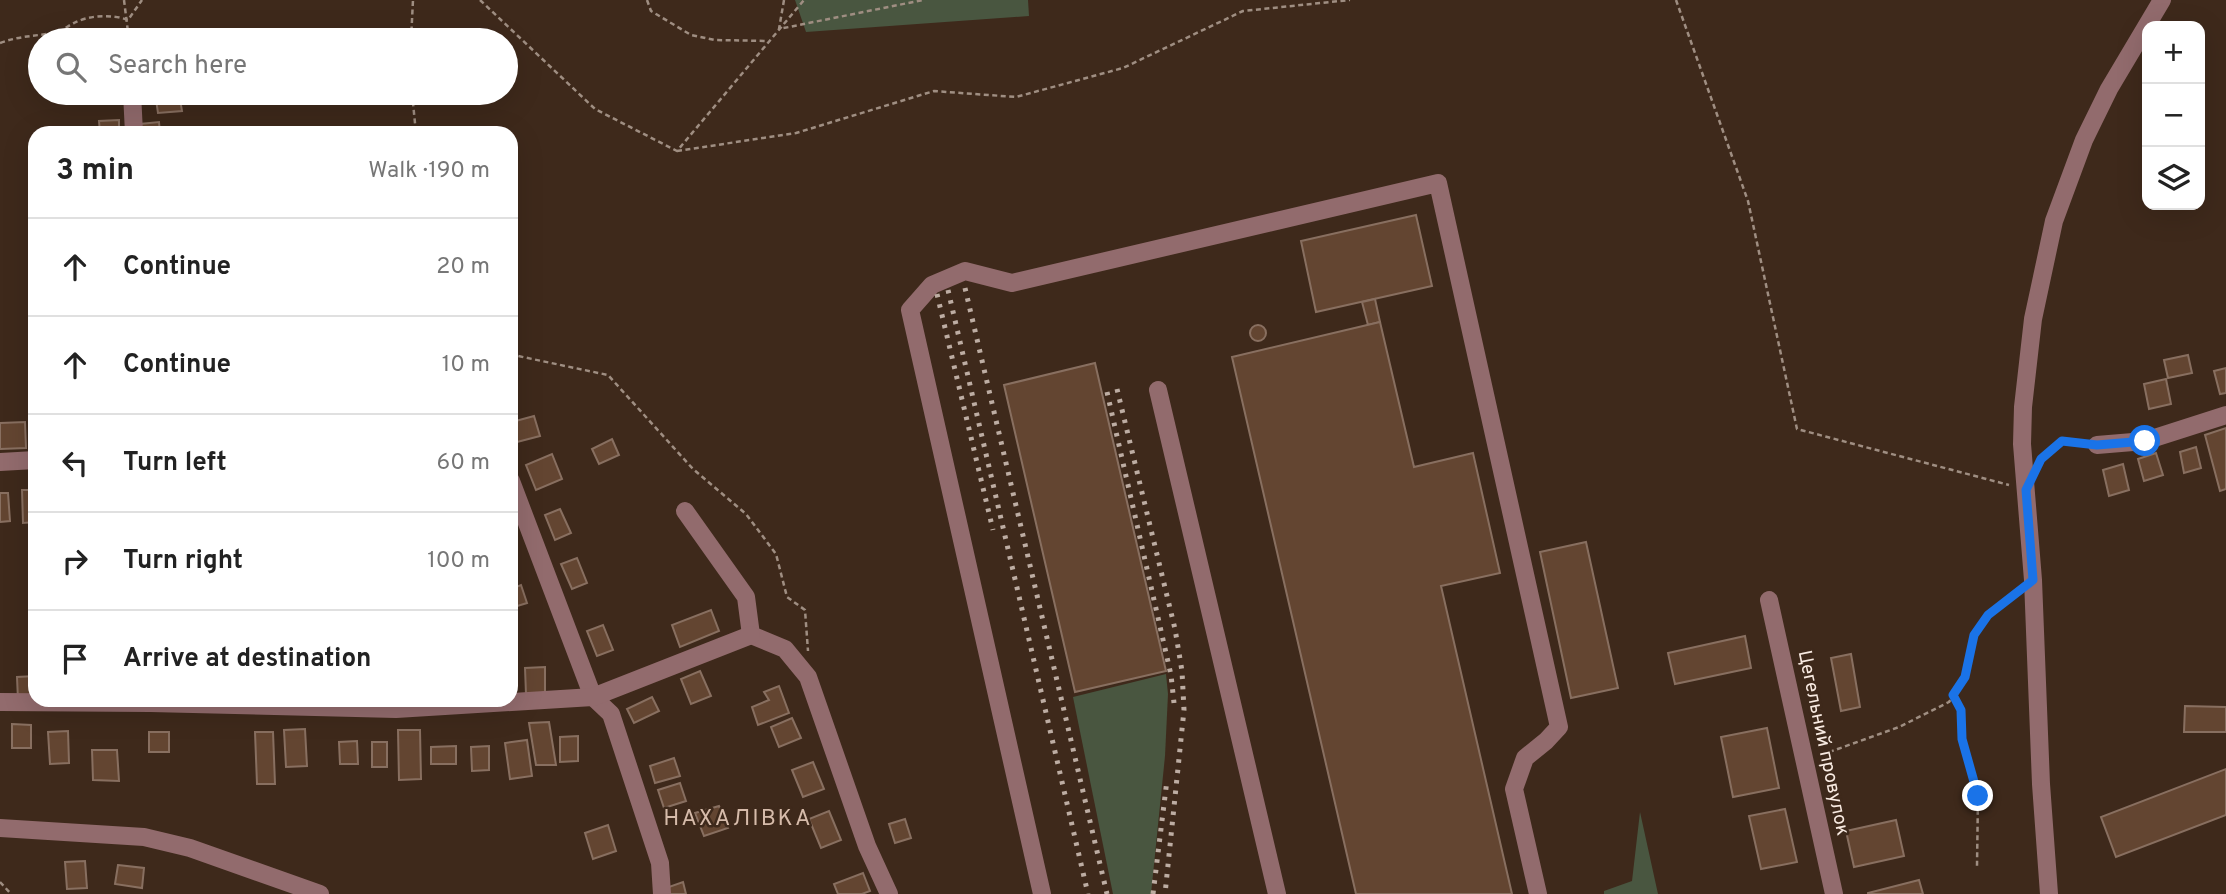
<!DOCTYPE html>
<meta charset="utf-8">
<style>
body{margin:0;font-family:Overpass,sans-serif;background:#f6f6f6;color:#222}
.controls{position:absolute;right:21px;top:21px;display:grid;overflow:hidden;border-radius:14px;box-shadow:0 7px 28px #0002}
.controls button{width:63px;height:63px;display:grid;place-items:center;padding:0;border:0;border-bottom:2px solid #e0e0e0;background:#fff;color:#222;font:35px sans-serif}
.stop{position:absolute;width:21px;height:21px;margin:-16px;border:5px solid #1a73e8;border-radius:50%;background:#fff}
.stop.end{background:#1a73e8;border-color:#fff;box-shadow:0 2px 7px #0008}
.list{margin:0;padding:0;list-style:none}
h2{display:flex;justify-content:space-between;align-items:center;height:91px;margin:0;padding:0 28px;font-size:30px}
h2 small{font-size:23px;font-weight:400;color:#767676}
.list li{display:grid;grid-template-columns:46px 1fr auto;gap:21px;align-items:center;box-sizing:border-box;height:98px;padding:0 28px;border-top:2px solid #e0e0e0}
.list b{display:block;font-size:26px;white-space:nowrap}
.list em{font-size:23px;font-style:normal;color:#767676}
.icon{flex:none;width:38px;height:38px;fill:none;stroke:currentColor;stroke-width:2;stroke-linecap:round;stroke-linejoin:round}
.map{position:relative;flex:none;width:2226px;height:894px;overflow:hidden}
.search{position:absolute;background:#fff;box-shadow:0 7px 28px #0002;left:28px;top:28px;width:490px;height:77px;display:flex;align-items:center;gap:18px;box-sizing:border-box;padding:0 24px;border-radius:38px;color:#767676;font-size:26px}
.panel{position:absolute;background:#fff;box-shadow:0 7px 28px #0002;left:28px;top:126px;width:490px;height:581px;border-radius:21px}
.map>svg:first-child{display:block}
.green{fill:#495640}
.building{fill:#634531;stroke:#886f60;stroke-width:2}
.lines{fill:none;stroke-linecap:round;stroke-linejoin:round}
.path{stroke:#9f8e82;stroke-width:2.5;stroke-dasharray:5 3.5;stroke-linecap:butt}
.minor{stroke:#926b6d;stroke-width:18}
.rail{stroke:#bdada3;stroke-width:5;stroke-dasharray:3.5 7;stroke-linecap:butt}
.route{stroke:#1a73e8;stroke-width:9}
.labels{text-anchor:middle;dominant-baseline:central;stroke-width:5;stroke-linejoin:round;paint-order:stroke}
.street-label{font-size:19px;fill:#f9ebe2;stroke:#3e291b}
.quarter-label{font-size:23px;letter-spacing:2px;fill:#d6bbaa;stroke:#3e291b}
</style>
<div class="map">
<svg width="2226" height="894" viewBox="0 0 2226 894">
<rect width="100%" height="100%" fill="#3e291b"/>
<!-- green -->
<g class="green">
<path d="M 795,0 L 1028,0 L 1029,16 L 806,32 Z"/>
<path d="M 1166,674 L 1168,694 L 1165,756 L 1151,894 L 1113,894 L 1073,697 Z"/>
<path d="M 1640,812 L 1658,894 L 1604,894 L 1604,891 L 1632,881 Z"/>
</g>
<!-- building -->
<g class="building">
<path d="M 155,93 L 179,93 L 182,111 L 158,113 Z"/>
<path d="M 119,120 L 119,133 L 100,133 L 99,121 Z"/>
<path d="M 159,122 L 160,133 L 140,133 L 140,124 Z"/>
<path d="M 1416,215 L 1432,286 L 1316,312 L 1301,241 Z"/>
<path d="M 1375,299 L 1380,322 L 1368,325 L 1362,302 Z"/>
<path d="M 1380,322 L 1414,467 L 1473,453 L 1500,573 L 1441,586 L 1512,894 L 1356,894 L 1232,357 Z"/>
<circle cx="1258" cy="333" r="8"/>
<path d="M 2188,355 L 2192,373 L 2168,378 L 2164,360 Z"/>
<path d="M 1095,363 L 1166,671 L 1075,692 L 1004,385 Z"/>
<path d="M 2226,368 L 2226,393 L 2220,394 L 2214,371 Z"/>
<path d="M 2166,379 L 2171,404 L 2149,409 L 2144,384 Z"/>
<path d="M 534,416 L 540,436 L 517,442 L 512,422 Z"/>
<path d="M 25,422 L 26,448 L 0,449 L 0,423 Z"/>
<path d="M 2226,428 L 2226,489 L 2220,491 L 2205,435 Z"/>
<path d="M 612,439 L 619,455 L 599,464 L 592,449 Z"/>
<path d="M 2196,447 L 2201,468 L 2184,473 L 2180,452 Z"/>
<path d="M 2156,453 L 2163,475 L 2144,481 L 2138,459 Z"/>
<path d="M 552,454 L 562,479 L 536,490 L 526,465 Z"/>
<path d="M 2123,464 L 2129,490 L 2109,496 L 2103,470 Z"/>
<path d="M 22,490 L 35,490 L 35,522 L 23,523 Z"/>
<path d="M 0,493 L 8,493 L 10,521 L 0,522 Z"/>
<path d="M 560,509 L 571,533 L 555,540 L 545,515 Z"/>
<path d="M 1586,542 L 1618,688 L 1571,698 L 1540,552 Z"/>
<path d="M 577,558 L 587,583 L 572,589 L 561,564 Z"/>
<path d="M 521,585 L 527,603 L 511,608 L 511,589 Z"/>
<path d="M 711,610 L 719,631 L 680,647 L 672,625 Z"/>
<path d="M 603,625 L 613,650 L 597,656 L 587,631 Z"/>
<path d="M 1745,636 L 1751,668 L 1675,684 L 1668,653 Z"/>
<path d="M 1851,654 L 1860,707 L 1841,711 L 1831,658 Z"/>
<path d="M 545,667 L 545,694 L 526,694 L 525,668 Z"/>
<path d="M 700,671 L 711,696 L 691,704 L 681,679 Z"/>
<path d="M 35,676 L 35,699 L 18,700 L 17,677 Z"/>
<path d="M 779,686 L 789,713 L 758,725 L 752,707 L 769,700 L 764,692 Z"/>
<path d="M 652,697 L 659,711 L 634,723 L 627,709 Z"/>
<path d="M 2185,706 L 2226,707 L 2226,732 L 2184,732 Z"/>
<path d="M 792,718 L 801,738 L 779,747 L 771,727 Z"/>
<path d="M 549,722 L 556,765 L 536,765 L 529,723 Z"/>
<path d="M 12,724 L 31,725 L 31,748 L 12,748 Z"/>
<path d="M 1767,728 L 1779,788 L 1733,797 L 1721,737 Z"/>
<path d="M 305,729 L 307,766 L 286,767 L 284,730 Z"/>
<path d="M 398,730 L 420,730 L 421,779 L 399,780 Z"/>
<path d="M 68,731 L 69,763 L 50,764 L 48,732 Z"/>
<rect x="149" y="732" width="20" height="20"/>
<path d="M 255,732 L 273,732 L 275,784 L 257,784 Z"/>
<path d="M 578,736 L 578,761 L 560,762 L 560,737 Z"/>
<path d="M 527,740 L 532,776 L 510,779 L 505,743 Z"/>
<path d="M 357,741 L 358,764 L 340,764 L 339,742 Z"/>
<rect x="372" y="742" width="15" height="25"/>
<path d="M 456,746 L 456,764 L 431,764 L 431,747 Z"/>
<path d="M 489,746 L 489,770 L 472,771 L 471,747 Z"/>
<path d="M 92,750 L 117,750 L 119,781 L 93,780 Z"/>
<path d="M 674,758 L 680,776 L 655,783 L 650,766 Z"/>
<path d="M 813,762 L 824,789 L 803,797 L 792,770 Z"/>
<path d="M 2226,769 L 2226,815 L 2116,857 L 2101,817 Z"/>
<path d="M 680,783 L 686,801 L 664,808 L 658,790 Z"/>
<path d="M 719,806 L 728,828 L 704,836 L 695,813 Z"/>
<path d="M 1785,809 L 1797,862 L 1761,869 L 1749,816 Z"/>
<path d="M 829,811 L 841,840 L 821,848 L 809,819 Z"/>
<path d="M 905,819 L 911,838 L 895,843 L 889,824 Z"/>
<path d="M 1896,820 L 1904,856 L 1854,867 L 1846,831 Z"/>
<path d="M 608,825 L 616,851 L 593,859 L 585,833 Z"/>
<path d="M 85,861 L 87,888 L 67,889 L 65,862 Z"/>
<path d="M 118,865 L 144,868 L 142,888 L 115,884 Z"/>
<path d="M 863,873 L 870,891 L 862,894 L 838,894 L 834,884 Z"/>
<path d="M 1919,880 L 1923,894 L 1868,894 L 1868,893 Z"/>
<path d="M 683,882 L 686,894 L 665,894 L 663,889 Z"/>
</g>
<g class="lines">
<!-- path -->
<g class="path">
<path d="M 124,0 L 129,40"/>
<path d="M 480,0 L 595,109 L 677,151 L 804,0"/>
<path d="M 647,0 L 651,11 L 691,35 L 715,40 L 768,41"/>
<path d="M 784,0 L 779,29 L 923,0"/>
<path d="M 1676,0 L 1748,201 L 1797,429 L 2009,485"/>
<path d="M 411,40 L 413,0"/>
<path d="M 0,43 C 19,36 35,36 54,33 C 62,32 67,26 74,23 C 89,15 112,14 128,20 L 142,0"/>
<path d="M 412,93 L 416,133"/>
<path d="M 677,151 L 796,133 L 934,91 L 1016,97 L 1123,68 L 1243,11 L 1350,0"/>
<path d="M 511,352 L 518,356 L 608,375 L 693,469 L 746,514 L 776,554 L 787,597 L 805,610 L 808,651"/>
<path d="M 2041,459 L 2062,441 L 2080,443"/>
<path d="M 1953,695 L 1961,710 L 1962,739 L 1978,796 L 1977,866"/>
<path d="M 1821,755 L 1899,727 L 1949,702 L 1965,677 L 1974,635 L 1988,615 L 2017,592"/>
<path d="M 0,882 L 11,894"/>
</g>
<!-- minor -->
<g class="minor">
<path d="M 132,93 L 134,133"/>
<path d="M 1158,390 L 1277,894"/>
<path d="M 2097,445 L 2145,441 L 2226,415"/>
<path d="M 0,462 L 35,460"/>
<path d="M 511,481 L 593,697 L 611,714 L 660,863 L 662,894"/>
<path d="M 685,511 L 746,597 L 751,635 L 785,649 L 808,677 L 867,846 L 889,894"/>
<path d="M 1769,600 L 1834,894"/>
<path d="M 0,702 L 150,703 L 396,709 L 593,697 L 751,635"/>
<path d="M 0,828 L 144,837 L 190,848 L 320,894"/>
<path d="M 1042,894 L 910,310 L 932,285 L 965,271 L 1012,283 L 1438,183 L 1559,727 L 1546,741 L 1525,758 L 1514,789 L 1538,894"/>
<path d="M 2049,894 L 2041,784 L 2033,580 L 2022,444 L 2023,407 L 2033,319 L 2054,221 L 2084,140 L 2109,89 L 2162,0"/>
</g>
<!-- rail -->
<g class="rail">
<path d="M 965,288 L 1107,894"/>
<path d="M 948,290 L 1088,894"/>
<path d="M 937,294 L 993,530"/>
<path d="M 1117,389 L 1175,629 L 1182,671 L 1184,710 L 1165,894"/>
<path d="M 1107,392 L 1171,675 L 1174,703"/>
<path d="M 1153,894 L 1167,780"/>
</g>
</g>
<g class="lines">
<!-- route -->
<path class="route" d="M 1978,796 L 1962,739 L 1961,710 L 1953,695 L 1965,677 L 1974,635 L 1988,615 L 2033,580 L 2026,490 L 2041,459 L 2062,441 L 2097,445 L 2145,441"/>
</g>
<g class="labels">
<!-- street labels -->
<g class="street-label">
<text transform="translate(1823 743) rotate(78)">Цегельний провулок</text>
</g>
<!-- quarter labels -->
<g class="quarter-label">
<text x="738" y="819">НАХАЛІВКА</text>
</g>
</g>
</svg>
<div class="controls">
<button>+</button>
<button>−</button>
<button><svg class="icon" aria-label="layers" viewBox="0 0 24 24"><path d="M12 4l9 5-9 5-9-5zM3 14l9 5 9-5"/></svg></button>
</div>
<div class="stop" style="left:2145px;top:441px"></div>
<div class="stop end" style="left:1978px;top:796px"></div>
<div class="search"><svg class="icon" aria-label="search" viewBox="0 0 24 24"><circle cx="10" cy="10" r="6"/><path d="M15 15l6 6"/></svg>Search here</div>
<section class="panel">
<h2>3 min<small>Walk · 190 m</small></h2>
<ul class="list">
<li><svg class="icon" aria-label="ahead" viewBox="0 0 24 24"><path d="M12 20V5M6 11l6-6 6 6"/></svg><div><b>Continue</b></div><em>20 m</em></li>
<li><svg class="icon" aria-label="ahead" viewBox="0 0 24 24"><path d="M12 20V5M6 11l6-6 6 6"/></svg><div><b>Continue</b></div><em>10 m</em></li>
<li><svg class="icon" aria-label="left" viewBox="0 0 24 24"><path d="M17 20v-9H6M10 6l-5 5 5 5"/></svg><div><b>Turn left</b></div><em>60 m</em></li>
<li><svg class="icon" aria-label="right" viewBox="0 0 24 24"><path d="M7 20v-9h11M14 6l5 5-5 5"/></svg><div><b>Turn right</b></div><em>100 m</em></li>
<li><svg class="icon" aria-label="arrive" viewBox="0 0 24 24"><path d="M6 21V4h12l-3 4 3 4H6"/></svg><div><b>Arrive at destination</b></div></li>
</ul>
</section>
</div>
